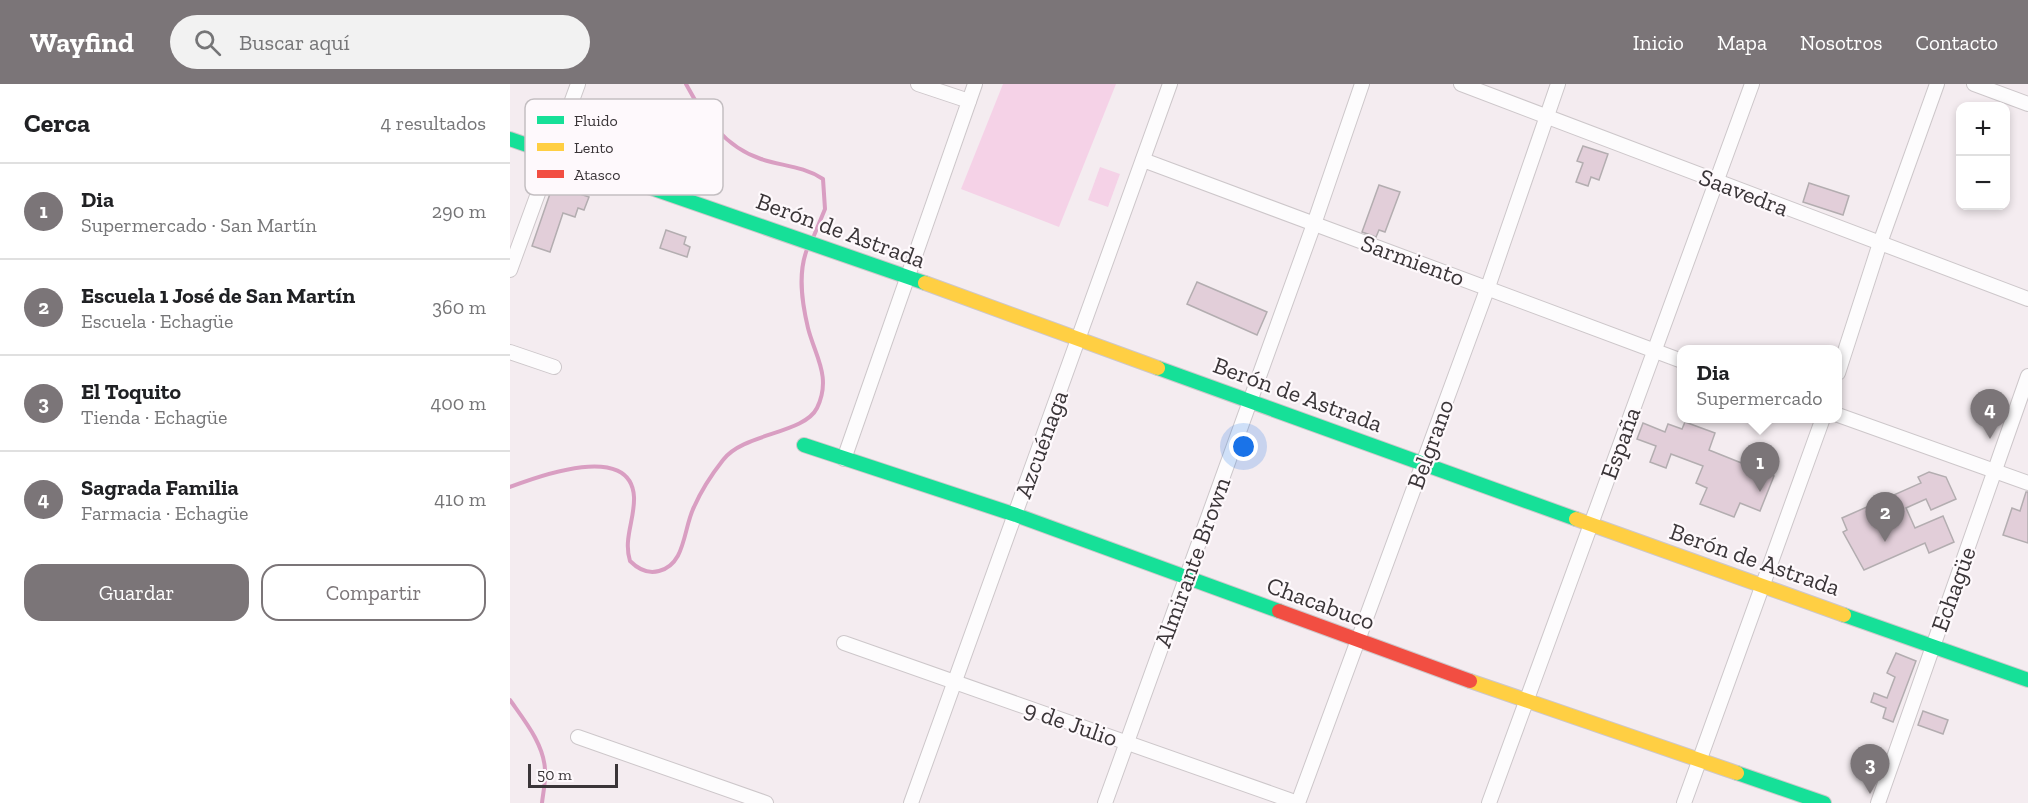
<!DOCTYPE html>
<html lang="es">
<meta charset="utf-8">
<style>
body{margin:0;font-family:"Zilla Slab",serif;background:#f2f2f2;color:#202124}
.controls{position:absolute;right:18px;top:18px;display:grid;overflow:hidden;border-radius:12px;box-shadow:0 3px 9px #0003}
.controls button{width:54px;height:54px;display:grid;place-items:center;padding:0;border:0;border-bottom:2px solid #e0e0e0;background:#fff;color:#202124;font:30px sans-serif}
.scale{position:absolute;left:18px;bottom:15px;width:90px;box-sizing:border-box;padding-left:6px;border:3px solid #3a3538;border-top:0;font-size:16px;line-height:21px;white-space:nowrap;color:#3a3538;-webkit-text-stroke:4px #fef9fc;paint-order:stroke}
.you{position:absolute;left:734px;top:363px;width:21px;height:21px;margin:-15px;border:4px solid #fff;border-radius:50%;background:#1a73e8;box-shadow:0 0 0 9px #1a73e833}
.badge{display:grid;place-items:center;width:39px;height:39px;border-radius:50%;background:#7b7578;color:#fff;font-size:20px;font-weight:700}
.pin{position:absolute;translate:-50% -50px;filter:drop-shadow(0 2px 3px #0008)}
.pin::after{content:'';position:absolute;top:32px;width:21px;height:18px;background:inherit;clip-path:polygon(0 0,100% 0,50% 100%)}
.popup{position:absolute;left:1167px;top:261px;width:165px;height:78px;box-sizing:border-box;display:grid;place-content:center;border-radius:12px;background:#fff;filter:drop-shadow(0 2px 4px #0005);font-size:20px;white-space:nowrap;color:#757577}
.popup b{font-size:22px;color:#202124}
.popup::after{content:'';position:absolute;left:50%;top:100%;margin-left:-12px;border:12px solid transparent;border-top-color:#fff}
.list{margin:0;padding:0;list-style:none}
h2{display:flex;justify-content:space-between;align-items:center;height:78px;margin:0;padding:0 24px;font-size:26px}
h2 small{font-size:20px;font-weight:400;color:#757577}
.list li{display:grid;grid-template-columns:39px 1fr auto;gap:18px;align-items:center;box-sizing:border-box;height:96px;padding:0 24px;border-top:2px solid #e0e0e0}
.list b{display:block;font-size:22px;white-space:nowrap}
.list p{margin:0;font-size:20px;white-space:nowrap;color:#757577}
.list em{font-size:20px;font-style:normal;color:#757577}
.actions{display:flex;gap:12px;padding:18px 24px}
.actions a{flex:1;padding:14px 0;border:2px solid #7b7578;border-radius:18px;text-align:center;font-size:21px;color:#7b7578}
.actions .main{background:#7b7578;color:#fff}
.icon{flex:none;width:33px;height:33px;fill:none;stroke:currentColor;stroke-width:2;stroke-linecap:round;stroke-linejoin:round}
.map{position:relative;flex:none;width:1518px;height:719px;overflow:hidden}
header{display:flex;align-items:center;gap:36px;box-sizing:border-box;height:84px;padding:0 30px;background:#7b7578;color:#fff}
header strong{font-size:28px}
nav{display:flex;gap:33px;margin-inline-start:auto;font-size:21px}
.search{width:420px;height:54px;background:#f2f2f2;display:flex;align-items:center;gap:15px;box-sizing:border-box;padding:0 21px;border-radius:33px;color:#757577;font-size:22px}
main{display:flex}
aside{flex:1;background:#fff}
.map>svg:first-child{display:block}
.green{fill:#f5d2e7}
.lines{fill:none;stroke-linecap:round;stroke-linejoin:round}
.stream{stroke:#d99ec2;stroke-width:4}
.building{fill:#e2ced9;stroke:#b3adb0;stroke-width:1.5}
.street-casing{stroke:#cdc7ca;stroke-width:16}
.fast-casing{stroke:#cdc7ca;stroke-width:16}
.slow-casing{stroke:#cdc7ca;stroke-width:16}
.jam-casing{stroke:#cdc7ca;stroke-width:16}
.street{stroke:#fdfcfd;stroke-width:14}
.fast{stroke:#16e098;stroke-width:14}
.slow{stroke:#ffcf43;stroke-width:14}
.jam{stroke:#f24e42;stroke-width:14}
.labels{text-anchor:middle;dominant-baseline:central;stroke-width:4.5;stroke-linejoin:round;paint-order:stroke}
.street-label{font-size:24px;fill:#3a3538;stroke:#fef9fc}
.key{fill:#fef9fc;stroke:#c3bec1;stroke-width:1.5}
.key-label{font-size:16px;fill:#3a3538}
</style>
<header>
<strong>Wayfind</strong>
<div class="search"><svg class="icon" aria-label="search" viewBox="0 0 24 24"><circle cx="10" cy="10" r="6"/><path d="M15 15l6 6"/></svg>Buscar aquí</div>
<nav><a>Inicio</a><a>Mapa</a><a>Nosotros</a><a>Contacto</a></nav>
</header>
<main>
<aside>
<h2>Cerca<small>4 resultados</small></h2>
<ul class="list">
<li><span class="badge">1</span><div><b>Dia</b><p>Supermercado · San Martín</p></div><em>290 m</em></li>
<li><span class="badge">2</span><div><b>Escuela 1 José de San Martín</b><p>Escuela · Echagüe</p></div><em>360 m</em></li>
<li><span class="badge">3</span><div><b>El Toquito</b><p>Tienda · Echagüe</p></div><em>400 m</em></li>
<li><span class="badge">4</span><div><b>Sagrada Familia</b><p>Farmacia · Echagüe</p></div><em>410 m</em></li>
</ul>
<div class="actions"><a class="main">Guardar</a><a>Compartir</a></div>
</aside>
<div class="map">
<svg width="1518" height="719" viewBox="0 0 1518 719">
<rect width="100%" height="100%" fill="#f4ecf0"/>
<!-- green -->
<g class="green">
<path d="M 493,0 L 606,0 L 549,143 L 451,105 Z"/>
<path d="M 590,83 L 610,90 L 598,123 L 578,116 Z"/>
</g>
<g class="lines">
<!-- stream -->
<g class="stream">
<path d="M 176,0 C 193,32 215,63 251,75 C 272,82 293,82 313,95 L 315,125 L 303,154"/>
<path d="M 0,403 C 29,392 121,358 124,413 C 125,435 113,455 120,477 C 128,485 138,490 149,487 C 176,480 173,445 184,423 C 191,407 202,390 213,376 C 233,349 294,350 307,324 C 322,293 305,272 298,244 C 292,219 287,188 298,163"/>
<path d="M 0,616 C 14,636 34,660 35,686 C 36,697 33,709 32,719"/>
</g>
</g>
<!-- building -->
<g class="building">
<path d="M 99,46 L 116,52 L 107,77 L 90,71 Z"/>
<path d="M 1073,62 L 1098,70 L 1089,96 L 1081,93 L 1078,102 L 1066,98 L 1073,79 L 1067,77 Z"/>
<path d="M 1299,99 L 1339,112 L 1333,131 L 1293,118 Z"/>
<path d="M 43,101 L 79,113 L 74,126 L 68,124 L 65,133 L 53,129 L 40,168 L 22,162 Z"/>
<path d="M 869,101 L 890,108 L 875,148 L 869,146 L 866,153 L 852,148 Z"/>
<path d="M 156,146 L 176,153 L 174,160 L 180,163 L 177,173 L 150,164 Z"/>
<path d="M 687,198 L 757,228 L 747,251 L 677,220 Z"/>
<path d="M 1175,338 L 1205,349 L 1199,366 L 1264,392 L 1250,427 L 1230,419 L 1224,433 L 1190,420 L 1197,404 L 1186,399 L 1193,382 L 1161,370 L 1156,384 L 1140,378 L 1146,362 L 1127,355 L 1133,339 L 1155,348 L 1158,340 L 1172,345 Z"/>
<path d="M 1419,388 L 1436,393 L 1446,415 L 1421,426 L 1416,415 L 1396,424 L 1405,444 L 1433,432 L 1444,458 L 1419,469 L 1415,459 L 1354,486 L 1333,448 L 1337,446 L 1332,434 L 1411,399 L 1408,393 Z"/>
<path d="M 1516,408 L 1518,408 L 1518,459 L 1493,451 L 1502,424 L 1510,427 Z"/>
<path d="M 1386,569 L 1406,577 L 1383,638 L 1373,634 L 1376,624 L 1361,618 L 1364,609 L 1377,614 L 1385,593 L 1377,589 Z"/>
<path d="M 1413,627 L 1438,636 L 1433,650 L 1408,641 Z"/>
</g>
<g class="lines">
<!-- street casing -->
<g class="street-casing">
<g id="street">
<path d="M 408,0 L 459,17"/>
<path d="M 951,0 L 1518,215"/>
<path d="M 1464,0 L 1518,20"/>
<path d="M 633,76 L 1172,277"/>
<path d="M 0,186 L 68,0"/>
<path d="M 0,268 L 44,283"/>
<path d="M 1328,289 L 1370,159 L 1427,0"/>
<path d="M 1328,331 L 1518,399"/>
<path d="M 334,375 L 465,0"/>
<path d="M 334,559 L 788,719"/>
<path d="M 68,653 L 256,719"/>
<path d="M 401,719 L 660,0"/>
<path d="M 595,719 L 804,140 L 852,0"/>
<path d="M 788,719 L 978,203 L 1048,0"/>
<path d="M 979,719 L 1242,0"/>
<path d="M 1174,719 L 1313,334"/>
<path d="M 1368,719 L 1518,292"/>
</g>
</g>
<!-- fast casing -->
<g class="fast-casing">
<g id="fast">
<path d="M 0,55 L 415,199"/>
<path d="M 648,284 L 1066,435"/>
<path d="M 294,361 L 506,431 L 769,527"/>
<path d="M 1334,531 L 1518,596"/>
<path d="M 1227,689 L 1314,719"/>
</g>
</g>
<!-- slow casing -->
<g class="slow-casing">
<g id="slow">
<path d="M 415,199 L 648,284"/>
<path d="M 1066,435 L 1334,531"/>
<path d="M 960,597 L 1227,689"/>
</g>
</g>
<!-- jam casing -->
<g class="jam-casing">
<path id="jam" d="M 769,527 L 960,597"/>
</g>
<!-- street -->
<use href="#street" class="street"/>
<!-- fast -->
<use href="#fast" class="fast"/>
<!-- slow -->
<use href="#slow" class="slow"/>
<!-- jam -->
<use href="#jam" class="jam"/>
</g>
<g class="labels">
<!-- street labels -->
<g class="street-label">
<text transform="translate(1234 108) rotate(21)">Saavedra</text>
<text transform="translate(331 146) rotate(20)">Berón de Astrada</text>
<text transform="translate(903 176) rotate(20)">Sarmiento</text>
<text transform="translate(788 310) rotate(20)">Berón de Astrada</text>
<text transform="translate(1110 359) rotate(-70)">España</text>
<text transform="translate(531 360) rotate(-70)">Azcuénaga</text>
<text transform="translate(920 360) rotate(-70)">Belgrano</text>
<text transform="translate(1245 475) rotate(19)">Berón de Astrada</text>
<text transform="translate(682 478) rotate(-70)">Almirante Brown</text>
<text transform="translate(1443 505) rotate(-70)">Echagüe</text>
<text transform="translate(811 519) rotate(20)">Chacabuco</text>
<text transform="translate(561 639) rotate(19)">9 de Julio</text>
</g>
</g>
<!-- legend -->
<rect x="15" y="15" width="198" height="96" rx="9" class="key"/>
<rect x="27" y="32" width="27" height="8" fill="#16e098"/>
<rect x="27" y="59" width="27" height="8" fill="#ffcf43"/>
<rect x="27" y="86" width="27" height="8" fill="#f24e42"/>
<g class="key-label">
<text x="64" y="42">Fluido</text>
<text x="64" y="69">Lento</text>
<text x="64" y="96">Atasco</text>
</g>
</svg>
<div class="controls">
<button>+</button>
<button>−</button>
</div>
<div class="scale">50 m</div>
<div class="you"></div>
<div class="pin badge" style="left:1250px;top:408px">1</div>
<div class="popup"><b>Dia</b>Supermercado</div>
<div class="pin badge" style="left:1375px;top:458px">2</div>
<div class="pin badge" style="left:1360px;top:710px">3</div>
<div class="pin badge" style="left:1480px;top:355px">4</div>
</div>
</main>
